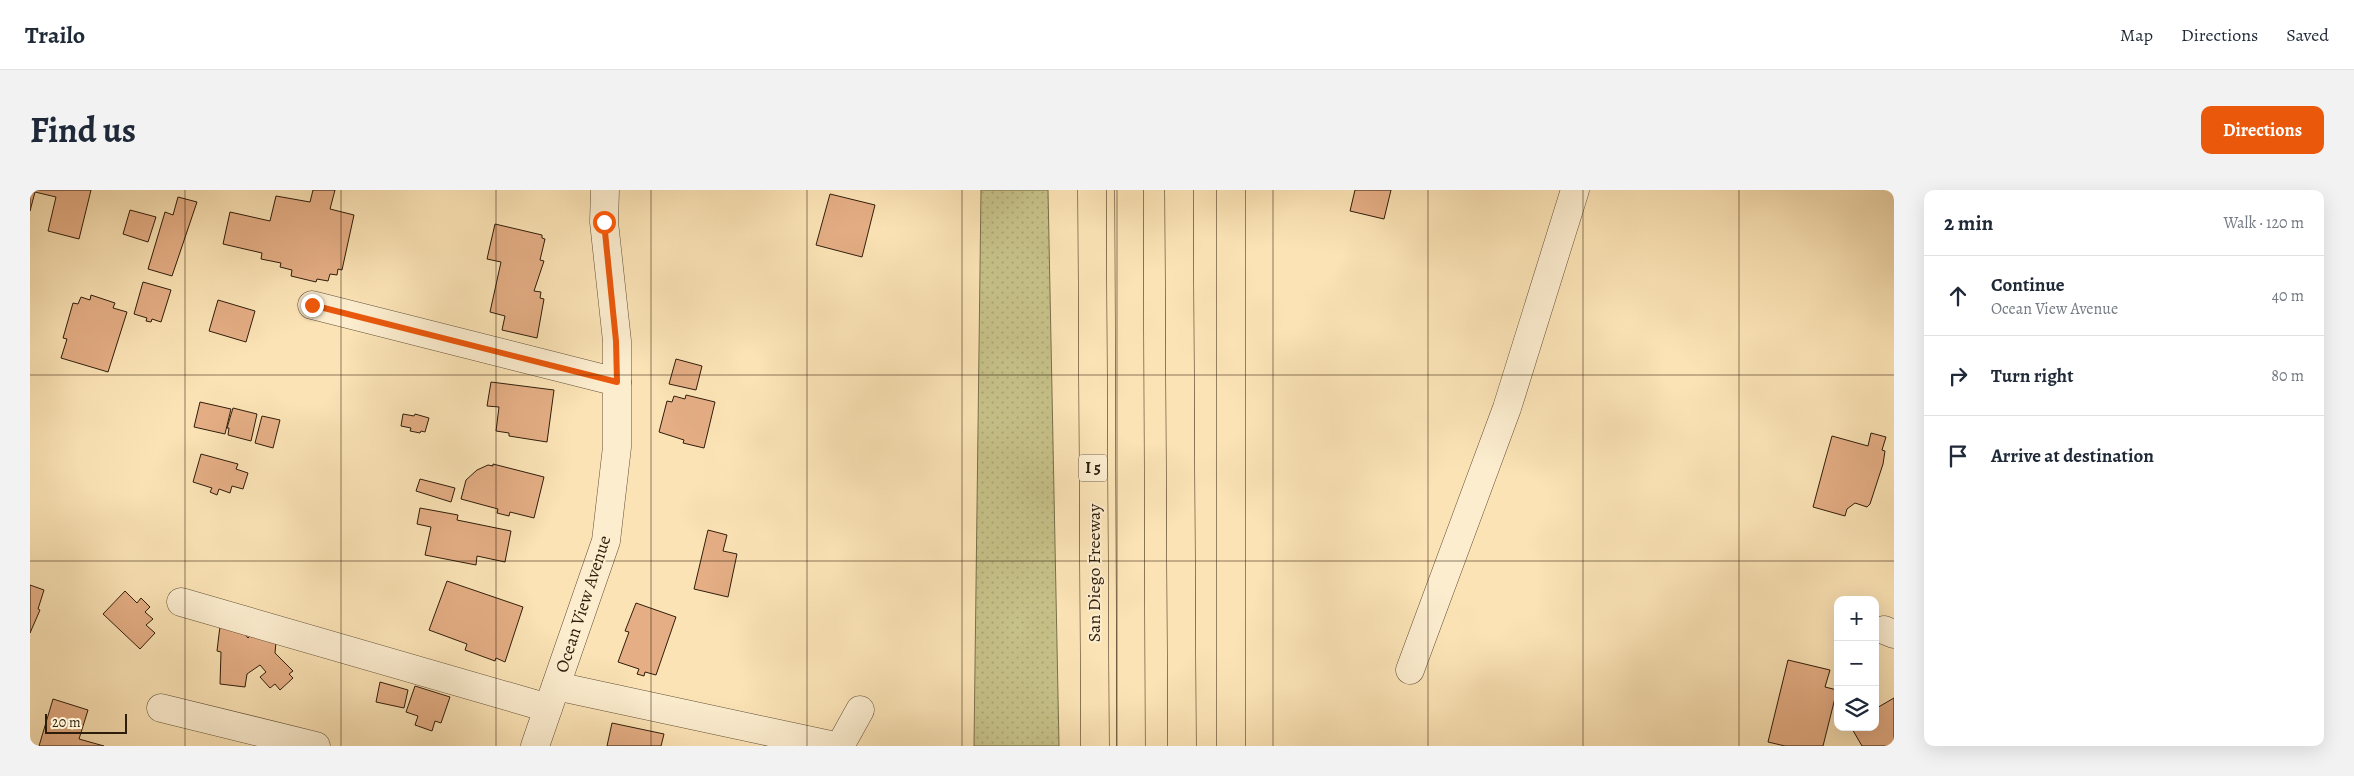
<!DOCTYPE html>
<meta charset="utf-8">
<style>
body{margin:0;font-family:Alegreya,serif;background:#f2f2f3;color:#1f2937}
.controls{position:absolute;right:15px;bottom:15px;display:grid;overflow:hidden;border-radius:10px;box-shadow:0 5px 20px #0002}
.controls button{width:45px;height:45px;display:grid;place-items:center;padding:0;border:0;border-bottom:1px solid #e0e1e3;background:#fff;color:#1f2937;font:25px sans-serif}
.scale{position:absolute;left:15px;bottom:12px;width:82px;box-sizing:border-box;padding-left:5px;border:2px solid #2f1d0b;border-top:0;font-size:14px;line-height:18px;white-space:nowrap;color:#2f1d0b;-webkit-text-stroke:4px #fcedcf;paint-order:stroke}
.stop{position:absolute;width:15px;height:15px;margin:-11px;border:4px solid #ea580c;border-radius:50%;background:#fff}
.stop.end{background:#ea580c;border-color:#fff;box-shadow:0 1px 5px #0008}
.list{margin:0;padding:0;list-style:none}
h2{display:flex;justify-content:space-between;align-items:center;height:65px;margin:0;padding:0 20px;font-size:21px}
h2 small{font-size:16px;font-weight:400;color:#747a83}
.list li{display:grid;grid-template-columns:32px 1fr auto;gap:15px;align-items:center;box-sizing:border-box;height:80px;padding:0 20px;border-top:1px solid #e0e1e3}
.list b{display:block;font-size:19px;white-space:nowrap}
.list p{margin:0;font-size:16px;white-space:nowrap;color:#747a83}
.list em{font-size:16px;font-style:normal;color:#747a83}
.icon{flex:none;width:28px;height:28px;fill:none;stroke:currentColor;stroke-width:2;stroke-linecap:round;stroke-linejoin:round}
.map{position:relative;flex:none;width:1864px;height:556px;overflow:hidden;border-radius:10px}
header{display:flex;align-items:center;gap:30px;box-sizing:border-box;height:70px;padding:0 25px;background:#fff;border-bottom:1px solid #e0e1e3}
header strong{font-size:24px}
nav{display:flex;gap:28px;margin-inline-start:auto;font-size:18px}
.intro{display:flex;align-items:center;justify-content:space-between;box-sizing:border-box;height:120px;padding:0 30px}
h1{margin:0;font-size:35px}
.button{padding:12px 22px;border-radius:10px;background:#ea580c;color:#fff;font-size:18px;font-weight:700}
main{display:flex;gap:30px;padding:0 30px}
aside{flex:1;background:#fff;border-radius:10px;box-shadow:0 5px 20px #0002}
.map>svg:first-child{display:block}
.grass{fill:url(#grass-dots);stroke:#7a6f4a}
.building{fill:#e5ae85;stroke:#2f1d0b}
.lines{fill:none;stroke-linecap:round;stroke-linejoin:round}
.minor-casing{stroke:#624e36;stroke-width:29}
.highway-casing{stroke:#2f1d0b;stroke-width:29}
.minor{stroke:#fcedcf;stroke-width:28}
.highway{stroke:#fbe3b5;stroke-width:28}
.route{stroke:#ea580c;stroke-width:6}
.grid{fill:none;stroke:#2f1d0b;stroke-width:1;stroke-opacity:0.55}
.labels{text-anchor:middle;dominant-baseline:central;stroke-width:4;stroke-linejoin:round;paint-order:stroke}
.shield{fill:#fcedcf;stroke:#6c5b46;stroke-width:1}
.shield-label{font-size:16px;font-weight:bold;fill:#2f1d0b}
.street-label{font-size:18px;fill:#2f1d0b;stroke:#fcedcf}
</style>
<header>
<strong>Trailo</strong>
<nav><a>Map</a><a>Directions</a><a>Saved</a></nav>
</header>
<div class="intro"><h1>Find us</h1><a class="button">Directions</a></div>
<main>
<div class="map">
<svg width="1864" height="556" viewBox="0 0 1864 556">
<defs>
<pattern id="grass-dots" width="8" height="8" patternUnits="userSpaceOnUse" patternTransform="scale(1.25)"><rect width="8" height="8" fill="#c6c188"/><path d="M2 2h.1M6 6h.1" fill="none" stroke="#aaa574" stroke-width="1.8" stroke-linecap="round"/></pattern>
</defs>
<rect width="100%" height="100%" fill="#fbe3b5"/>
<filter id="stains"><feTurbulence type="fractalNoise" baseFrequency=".004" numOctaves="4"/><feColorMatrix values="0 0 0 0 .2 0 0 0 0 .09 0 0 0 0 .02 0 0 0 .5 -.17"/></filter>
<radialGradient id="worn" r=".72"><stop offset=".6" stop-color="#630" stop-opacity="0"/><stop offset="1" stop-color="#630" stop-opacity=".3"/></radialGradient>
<!-- grass -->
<path class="grass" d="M 951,0 L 1018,0 L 1029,556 L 944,556 Z"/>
<!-- building -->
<g class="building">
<path d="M 0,0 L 61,0 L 49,49 L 18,41 L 26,7 L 5,2 L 0,21 Z"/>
<path d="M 283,0 L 305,0 L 300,19 L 324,25 L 312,80 L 308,79 L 307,85 L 300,84 L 298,91 L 287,89 L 286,92 L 261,86 L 262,80 L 250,77 L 251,73 L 231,69 L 232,63 L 193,54 L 200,22 L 240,31 L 246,6 L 280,12 Z"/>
<path d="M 1325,0 L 1361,0 L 1354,29 L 1320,21 Z"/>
<path d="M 800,4 L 845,15 L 832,67 L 786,55 Z"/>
<path d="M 148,7 L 167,12 L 142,86 L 118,79 L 135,22 L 143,25 Z"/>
<path d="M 100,20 L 126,27 L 118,52 L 93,44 Z"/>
<path d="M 465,34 L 512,45 L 512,48 L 515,49 L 510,70 L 514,71 L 504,101 L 511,102 L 510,108 L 514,109 L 507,148 L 472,140 L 475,126 L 460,122 L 471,72 L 457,69 Z"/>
<path d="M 113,92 L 141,100 L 131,132 L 122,129 L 121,132 L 116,131 L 117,128 L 104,124 Z"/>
<path d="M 61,105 L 85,113 L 83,118 L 97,122 L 78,182 L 31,168 L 37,149 L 33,148 L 43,113 L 48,114 L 51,107 L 60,110 Z"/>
<path d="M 188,110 L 225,121 L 216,152 L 179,141 Z"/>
<path d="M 646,169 L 672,176 L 666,200 L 639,194 Z"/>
<path d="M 461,192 L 524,200 L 517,252 L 479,246 L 479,243 L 466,241 L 469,217 L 457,216 Z"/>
<path d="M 656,205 L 685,212 L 674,258 L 653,253 L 654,250 L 629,242 L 637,211 L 642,212 L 644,206 L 655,209 Z"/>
<path d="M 170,212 L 201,219 L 195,244 L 164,237 Z"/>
<path d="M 203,218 L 227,224 L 221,251 L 198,245 L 199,238 L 197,238 Z"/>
<path d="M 373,224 L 384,226 L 385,224 L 399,228 L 395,242 L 391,241 L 390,243 L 380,241 L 381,238 L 371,236 Z"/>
<path d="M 232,226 L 250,230 L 243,258 L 225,253 Z"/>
<path d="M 1841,243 L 1856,247 L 1852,260 L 1855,261 L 1853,274 L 1840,314 L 1837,317 L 1825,313 L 1817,319 L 1815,326 L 1783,317 L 1802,246 L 1838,256 Z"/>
<path d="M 171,264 L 208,274 L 206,279 L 218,283 L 213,299 L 202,296 L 200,303 L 189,299 L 187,305 L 180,302 L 182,298 L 163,292 Z"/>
<path d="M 463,274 L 514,287 L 504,328 L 480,322 L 479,326 L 467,323 L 468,319 L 431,309 L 436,290 L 447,280 L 458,275 L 463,276 Z"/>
<path d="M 390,289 L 425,298 L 421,312 L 386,301 Z"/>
<path d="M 390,318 L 428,325 L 427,330 L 481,341 L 475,372 L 447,366 L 446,375 L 395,365 L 401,337 L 387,334 Z"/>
<path d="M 678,340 L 697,345 L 693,361 L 707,364 L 698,407 L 664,399 Z"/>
<path d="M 417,391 L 493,417 L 475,472 L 466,468 L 465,471 L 435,460 L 437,454 L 399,440 Z"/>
<path d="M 0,395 L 14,400 L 8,419 L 10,420 L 0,443 Z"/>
<path d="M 95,401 L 107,413 L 111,408 L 120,417 L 115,422 L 123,429 L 116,435 L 125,443 L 110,459 L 73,424 Z"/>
<path d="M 606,413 L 646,427 L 626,485 L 615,482 L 614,486 L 607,484 L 609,479 L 588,472 L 599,442 L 595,441 Z"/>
<path d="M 190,436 L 210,438 L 218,448 L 227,439 L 247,441 L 245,463 L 263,481 L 259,484 L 263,488 L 250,500 L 245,494 L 240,498 L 230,487 L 236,482 L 230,475 L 217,484 L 215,497 L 190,494 L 191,462 L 187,461 Z"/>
<path d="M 1758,470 L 1800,480 L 1795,497 L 1807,500 L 1793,556 L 1755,556 L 1738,552 Z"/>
<path d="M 350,492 L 378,500 L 374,518 L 346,512 Z"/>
<path d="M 385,496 L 420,507 L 411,533 L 405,531 L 402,541 L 385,535 L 388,526 L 376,522 Z"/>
<path d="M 1864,508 L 1864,556 L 1832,556 L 1821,537 L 1845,537 L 1845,519 Z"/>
<path d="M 23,509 L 58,520 L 49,549 L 74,556 L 9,556 Z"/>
<path d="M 582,533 L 634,544 L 631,556 L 577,556 Z"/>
</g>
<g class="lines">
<!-- minor casing -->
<g class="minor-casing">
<g id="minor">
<path d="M 282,115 L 587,192"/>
<path d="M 151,412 L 518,518"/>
<path d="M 1854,440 L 1864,444"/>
<path d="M 1380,480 L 1477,218 L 1545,0"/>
<path d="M 526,496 L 805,556"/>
<path d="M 131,518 L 286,556"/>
<path d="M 505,556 L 576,351 L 587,257 L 587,151 L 574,32 L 575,0"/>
<path d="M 810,556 L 830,520"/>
</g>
</g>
<!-- highway casing -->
<g class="highway-casing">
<g id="highway">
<path d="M 1062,0 L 1065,556"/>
<path d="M 1099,0 L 1101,556"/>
<path d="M 1149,0 L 1152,556"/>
<path d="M 1201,556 L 1201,0"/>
</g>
</g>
<!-- minor -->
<use href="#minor" class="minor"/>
<!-- highway -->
<use href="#highway" class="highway"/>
</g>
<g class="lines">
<!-- route -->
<path class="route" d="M 282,115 L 587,192 L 586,151 L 574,32"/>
</g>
<!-- grid -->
<path class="grid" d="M 155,0 L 155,556M 311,0 L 311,556M 466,0 L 466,556M 621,0 L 621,556M 777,0 L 777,556M 932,0 L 932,556M 1087,0 L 1087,556M 1243,0 L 1243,556M 1398,0 L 1398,556M 1553,0 L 1553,556M 1709,0 L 1709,556M 0,185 L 1864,185M 0,371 L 1864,371"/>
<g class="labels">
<!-- shield labels -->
<rect class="shield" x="1049" y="264.5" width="28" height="27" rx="4"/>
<g class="shield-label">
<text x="1063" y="278">I 5</text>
</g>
<!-- street labels -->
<g class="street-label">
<text transform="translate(1064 383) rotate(-90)">San Diego Freeway</text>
<text transform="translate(553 414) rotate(-72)">Ocean View Avenue</text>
</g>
</g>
<rect width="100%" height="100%" filter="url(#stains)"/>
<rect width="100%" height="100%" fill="url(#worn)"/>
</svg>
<div class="controls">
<button>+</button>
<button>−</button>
<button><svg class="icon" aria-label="layers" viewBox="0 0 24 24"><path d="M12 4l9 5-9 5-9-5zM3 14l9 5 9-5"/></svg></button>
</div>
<div class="scale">20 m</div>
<div class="stop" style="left:574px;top:32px"></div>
<div class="stop end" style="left:282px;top:115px"></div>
</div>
<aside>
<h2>2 min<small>Walk · 120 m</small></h2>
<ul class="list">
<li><svg class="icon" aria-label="ahead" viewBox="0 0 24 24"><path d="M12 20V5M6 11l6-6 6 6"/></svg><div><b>Continue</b><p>Ocean View Avenue</p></div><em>40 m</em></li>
<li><svg class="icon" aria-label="right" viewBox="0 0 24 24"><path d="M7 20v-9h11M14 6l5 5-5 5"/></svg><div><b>Turn right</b></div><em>80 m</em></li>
<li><svg class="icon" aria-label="arrive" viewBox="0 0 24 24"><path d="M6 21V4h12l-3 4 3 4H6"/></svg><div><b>Arrive at destination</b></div></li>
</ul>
</aside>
</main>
